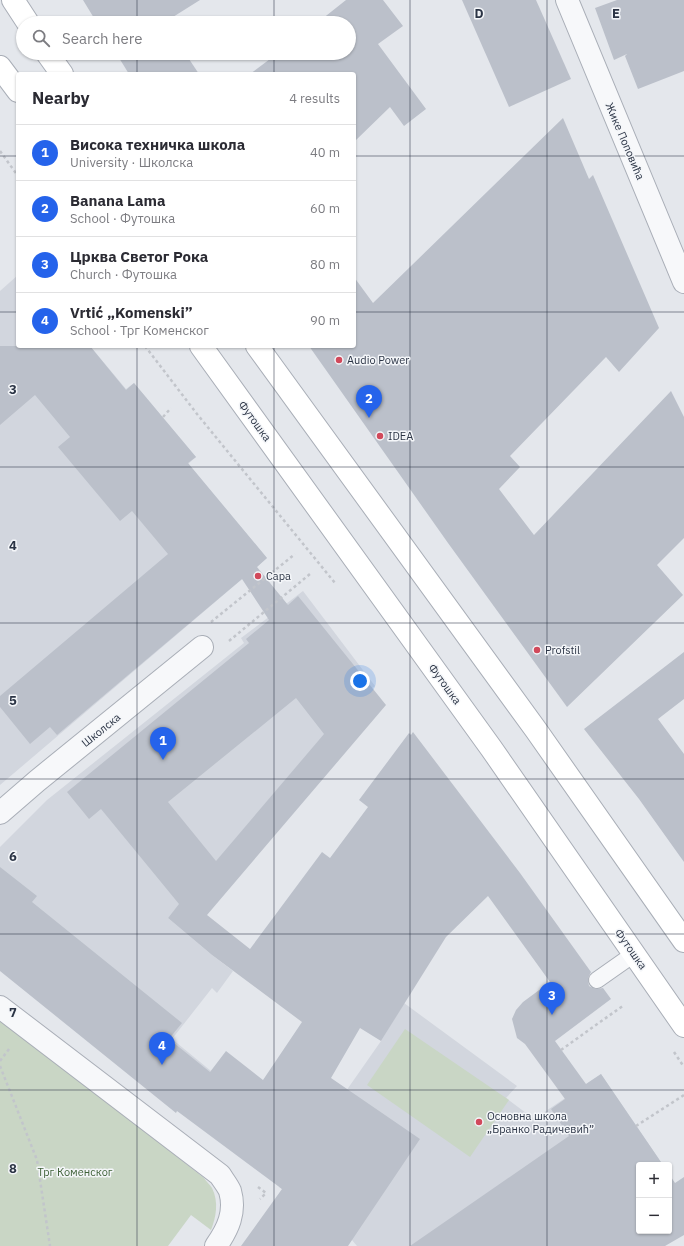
<!DOCTYPE html>
<meta charset="utf-8">
<style>
body{margin:0;font-family:"IBM Plex Sans",sans-serif;background:#f2f2f3;color:#2b2b33}
.controls{position:absolute;right:12px;bottom:12px;display:grid;overflow:hidden;border-radius:4px;box-shadow:0 1px 3px #0004}
.controls button{width:36px;height:36px;display:grid;place-items:center;padding:0;border:0;border-bottom:1px solid #e1e1e2;background:#fff;color:#2b2b33;font:20px sans-serif}
.you{position:absolute;left:360px;top:681px;width:14px;height:14px;margin:-10px;border:3px solid #fff;border-radius:50%;background:#1a73e8;box-shadow:0 0 0 6px #1a73e833}
.badge{display:grid;place-items:center;width:26px;height:26px;border-radius:50%;background:#2563eb;color:#fff;font-size:13px;font-weight:700}
.pin{position:absolute;translate:-50% -33px;filter:drop-shadow(0 1px 2px #0008)}
.pin::after{content:'';position:absolute;top:21px;width:14px;height:12px;background:inherit;clip-path:polygon(0 0,100% 0,50% 100%)}
.list{margin:0;padding:0;list-style:none}
h2{display:flex;justify-content:space-between;align-items:center;height:52px;margin:0;padding:0 16px;font-size:17px}
h2 small{font-size:13px;font-weight:400;color:#7c7c81}
.list li{display:grid;grid-template-columns:26px 1fr auto;gap:12px;align-items:center;box-sizing:border-box;height:56px;padding:0 16px;border-top:1px solid #e1e1e2}
.list b{display:block;font-size:15px;white-space:nowrap}
.list p{margin:0;font-size:13px;white-space:nowrap;color:#7c7c81}
.list em{font-size:13px;font-style:normal;color:#7c7c81}
.icon{flex:none;width:22px;height:22px;fill:none;stroke:currentColor;stroke-width:2;stroke-linecap:round;stroke-linejoin:round}
.map{position:relative;flex:none;width:684px;height:1246px;overflow:hidden}
.search{position:absolute;background:#fff;box-shadow:0 1px 3px #0004;left:16px;top:16px;width:340px;height:44px;display:flex;align-items:center;gap:10px;box-sizing:border-box;padding:0 14px;border-radius:22px;color:#7c7c81;font-size:15px}
.panel{position:absolute;background:#fff;box-shadow:0 1px 3px #0004;left:16px;top:72px;width:340px;height:276px;border-radius:4px}
.map>svg:first-child{display:block}
.built{fill:#d2d6de}
.green{fill:#c9d6c5}
.building{fill:#bbc0ca;fill-rule:evenodd}
.lines{fill:none;stroke-linecap:round;stroke-linejoin:round}
.service-casing{stroke:#a9aeb7;stroke-width:18}
.minor-casing{stroke:#a9aeb7;stroke-width:24}
.secondary-casing{stroke:#a9aeb7;stroke-width:24}
.path{stroke:#c2c5cb;stroke-width:2.5;stroke-dasharray:3 3;stroke-linecap:butt}
.service{stroke:#f7f8fa;stroke-width:16}
.minor{stroke:#f7f8fa;stroke-width:22}
.secondary{stroke:#fff;stroke-width:22}
.grid{fill:none;stroke:#2b3445;stroke-width:1;stroke-opacity:0.55}
.poi-dot{fill:#d1495b;stroke:#f4f6f9;stroke-width:1.5}
.labels{text-anchor:middle;dominant-baseline:central;stroke-width:3;stroke-linejoin:round;paint-order:stroke}
.street-label{font-size:11px;fill:#2b3445;stroke:#f4f6f9}
.poi-label{font-size:11px;fill:#2b3445;stroke:#f4f6f9;text-anchor:start}
.park-label{font-size:11px;fill:#3f6138;stroke:#f4f6f9}
.grid-label{font-size:13px;text-anchor:middle;font-weight:bold;fill:#2b3445;stroke:#f4f6f9;stroke-width:3;stroke-linejoin:round;paint-order:stroke}
</style>
<div class="map">
<svg width="684" height="1246" viewBox="0 0 684 1246">
<rect width="100%" height="100%" fill="#e4e7ec"/>
<!-- built -->
<g class="built">
<path d="M 18,275 L 18,346 L 90,346 L 126,389 L 134,383 L 196,457 L 188,464 L 267,558 L 0,785 L 0,291 Z"/>
<path d="M 303,591 L 375,686 L 346,709 L 168,918 L 212,955 L 233,971 L 217,993 L 212,988 L 172,1039 L 211,1071 L 179,1112 L 0,969 L 0,847 L 47,800 L 244,643 L 241,638 Z"/>
<path d="M 404,1003 L 517,1086 L 506,1098 L 534,1119 L 601,1074 L 663,1165 L 639,1165 L 578,1246 L 357,1246 L 352,1240 L 279,1187 L 381,1041 Z"/>
</g>
<!-- green -->
<g class="green">
<path d="M 0,1021 L 9,1024 L 204,1178 C 206,1181 210,1185 212,1188 C 219,1202 216,1217 211,1230 L 191,1215 L 168,1246 L 0,1246 Z"/>
<path d="M 405,1029 L 509,1100 L 470,1157 L 367,1085 Z"/>
</g>
<!-- building -->
<g class="building">
<path d="M 83,0 L 200,0 L 165,22 L 166,23 L 97,23 Z"/>
<path d="M 346,0 L 383,0 L 403,26 L 378,44 L 426,109 L 404,126 L 390,107 L 354,142 L 354,74 L 250,74 L 278,53 L 349,53 L 349,23 L 317,23 Z"/>
<path d="M 462,0 L 536,0 L 571,79 L 509,107 Z"/>
<path d="M 617,0 L 684,0 L 684,71 L 638,89 L 625,56 L 627,54 L 614,60 L 595,8 Z"/>
<path d="M 116,53 L 185,53 L 199,74 L 129,74 Z"/>
<path d="M 563,118 L 589,179 L 593,175 L 659,328 L 619,372 L 606,357 L 510,456 L 520,467 L 499,489 L 534,535 L 671,391 L 684,417 L 684,538 L 657,565 L 683,595 L 567,707 L 448,543 L 309,346 L 354,346 L 354,277 L 373,303 Z"/>
<path d="M 0,346 L 90,346 L 126,390 L 134,383 L 196,457 L 188,463 L 267,558 L 257,567 L 288,605 L 298,596 L 386,705 L 207,915 L 250,949 L 322,852 L 330,858 L 368,807 L 359,800 L 409,733 L 411,735 L 413,732 L 520,873 L 591,972 L 589,976 L 588,980 L 589,986 L 593,988 L 597,989 L 603,988 L 611,999 L 555,1041 L 586,1084 L 601,1074 L 663,1165 L 639,1165 L 639,1231 L 669,1231 L 669,1174 L 675,1183 L 684,1177 L 684,1235 L 665,1246 L 410,1246 L 569,1136 L 551,1109 L 565,1099 L 525,1044 L 517,1038 L 512,1019 L 516,1010 L 523,1002 L 550,982 L 488,896 L 446,937 L 381,1041 L 360,1028 L 331,1078 L 420,1139 L 348,1246 L 241,1246 L 282,1189 L 177,1111 L 176,1113 L 0,971 L 0,867 L 37,896 L 32,902 L 182,1023 L 169,1039 L 210,1072 L 226,1051 L 263,1080 L 302,1022 L 212,955 L 168,918 L 179,904 L 101,809 L 89,819 L 67,792 L 249,643 L 246,639 L 269,620 L 242,579 L 57,735 L 50,727 L 30,744 L 0,707 L 0,696 L 168,554 L 132,511 L 120,521 L 58,447 L 70,437 L 35,395 L 0,425 ZM 296,698 L 324,734 L 216,861 L 168,802 Z"/>
<path d="M 684,652 L 684,699 L 658,719 L 684,754 L 684,862 L 639,799 L 584,729 Z"/>
</g>
<g class="lines">
<!-- service casing -->
<g class="service-casing">
<path id="service" d="M 597,980 L 634,954"/>
</g>
<!-- minor casing -->
<g class="minor-casing">
<g id="minor">
<path d="M 567,0 L 684,282"/>
<path d="M 0,813 L 37,781 L 202,647"/>
<path d="M 0,1007 L 220,1175 C 223,1180 228,1186 230,1191 C 236,1212 228,1229 216,1246"/>
</g>
</g>
<!-- secondary casing -->
<g class="secondary-casing">
<g id="secondary">
<path d="M 13,0 L 28,23"/>
<path d="M 47,53 L 62,74"/>
<path d="M 0,67 L 18,91"/>
<path d="M 201,346 L 491,748 L 684,1026"/>
<path d="M 257,346 L 536,730 L 684,941"/>
</g>
</g>
<!-- path -->
<g class="path">
<path d="M 0,151 L 18,176"/>
<path d="M 145,346 L 197,414 L 335,583"/>
<path d="M 163,417 L 171,408"/>
<path d="M 211,622 L 295,554"/>
<path d="M 229,641 L 310,574"/>
<path d="M 561,1050 L 624,1005"/>
<path d="M 674,1052 L 684,1067"/>
<path d="M 0,1061 L 9,1049"/>
<path d="M 0,1066 L 37,1160 L 50,1246"/>
<path d="M 636,1126 L 684,1095"/>
<path d="M 258,1187 L 266,1193 L 260,1199"/>
</g>
<!-- service -->
<use href="#service" class="service"/>
<!-- minor -->
<use href="#minor" class="minor"/>
<!-- secondary -->
<use href="#secondary" class="secondary"/>
</g>
<!-- grid -->
<path class="grid" d="M 137,0 L 137,23M 274,0 L 274,23M 410,0 L 410,1246M 547,0 L 547,1246M 137,53 L 137,74M 274,53 L 274,74M 0,156 L 18,156M 354,156 L 684,156M 0,312 L 18,312M 354,312 L 684,312M 137,346 L 137,1246M 274,346 L 274,1246M 0,467 L 684,467M 0,623 L 684,623M 0,779 L 684,779M 0,934 L 684,934M 0,1090 L 684,1090"/>
<!-- markers -->
<g class="poi-dot">
<circle cx="339" cy="360" r="4"/>
<circle cx="380" cy="436" r="4"/>
<circle cx="258" cy="576" r="4"/>
<circle cx="537" cy="650" r="4"/>
<circle cx="479" cy="1122" r="4"/>
</g>
<g class="labels">
<!-- street labels -->
<g class="street-label">
<text transform="translate(625 141) rotate(67)">Жике Поповића</text>
<text transform="translate(255 421) rotate(54)">Футошка</text>
<text transform="translate(445 684) rotate(54)">Футошка</text>
<text transform="translate(101 730) rotate(-39)">Школска</text>
<text transform="translate(631 949) rotate(55)">Футошка</text>
</g>
<!-- poi labels -->
<g class="poi-label">
<text x="347" y="360">Audio Power</text>
<text x="388" y="436">IDEA</text>
<text x="266" y="576">Сара</text>
<text x="545" y="650">Profstil</text>
<text x="487" y="1116">Основна школа<tspan x="487" dy="13">„Бранко Радичевић”</tspan></text>
</g>
<!-- park labels -->
<g class="park-label">
<text x="75" y="1172">Трг Коменског</text>
</g>
</g>
<g class="grid-label">
<text x="479" y="18">D</text>
<text x="616" y="18">E</text>
<text x="13" y="394">3</text>
<text x="13" y="550">4</text>
<text x="13" y="705">5</text>
<text x="13" y="861">6</text>
<text x="13" y="1017">7</text>
<text x="13" y="1173">8</text>
</g>
</svg>
<div class="controls">
<button>+</button>
<button>−</button>
</div>
<div class="you"></div>
<div class="pin badge" style="left:163px;top:760px">1</div>
<div class="pin badge" style="left:369px;top:418px">2</div>
<div class="pin badge" style="left:552px;top:1015px">3</div>
<div class="pin badge" style="left:162px;top:1065px">4</div>
<div class="search"><svg class="icon" aria-label="search" viewBox="0 0 24 24"><circle cx="10" cy="10" r="6"/><path d="M15 15l6 6"/></svg>Search here</div>
<section class="panel">
<h2>Nearby<small>4 results</small></h2>
<ul class="list">
<li><span class="badge">1</span><div><b>Висока техничка школа</b><p>University · Школска</p></div><em>40 m</em></li>
<li><span class="badge">2</span><div><b>Banana Lama</b><p>School · Футошка</p></div><em>60 m</em></li>
<li><span class="badge">3</span><div><b>Црква Светог Рока</b><p>Church · Футошка</p></div><em>80 m</em></li>
<li><span class="badge">4</span><div><b>Vrtić „Komenski”</b><p>School · Трг Коменског</p></div><em>90 m</em></li>
</ul>
</section>
</div>
